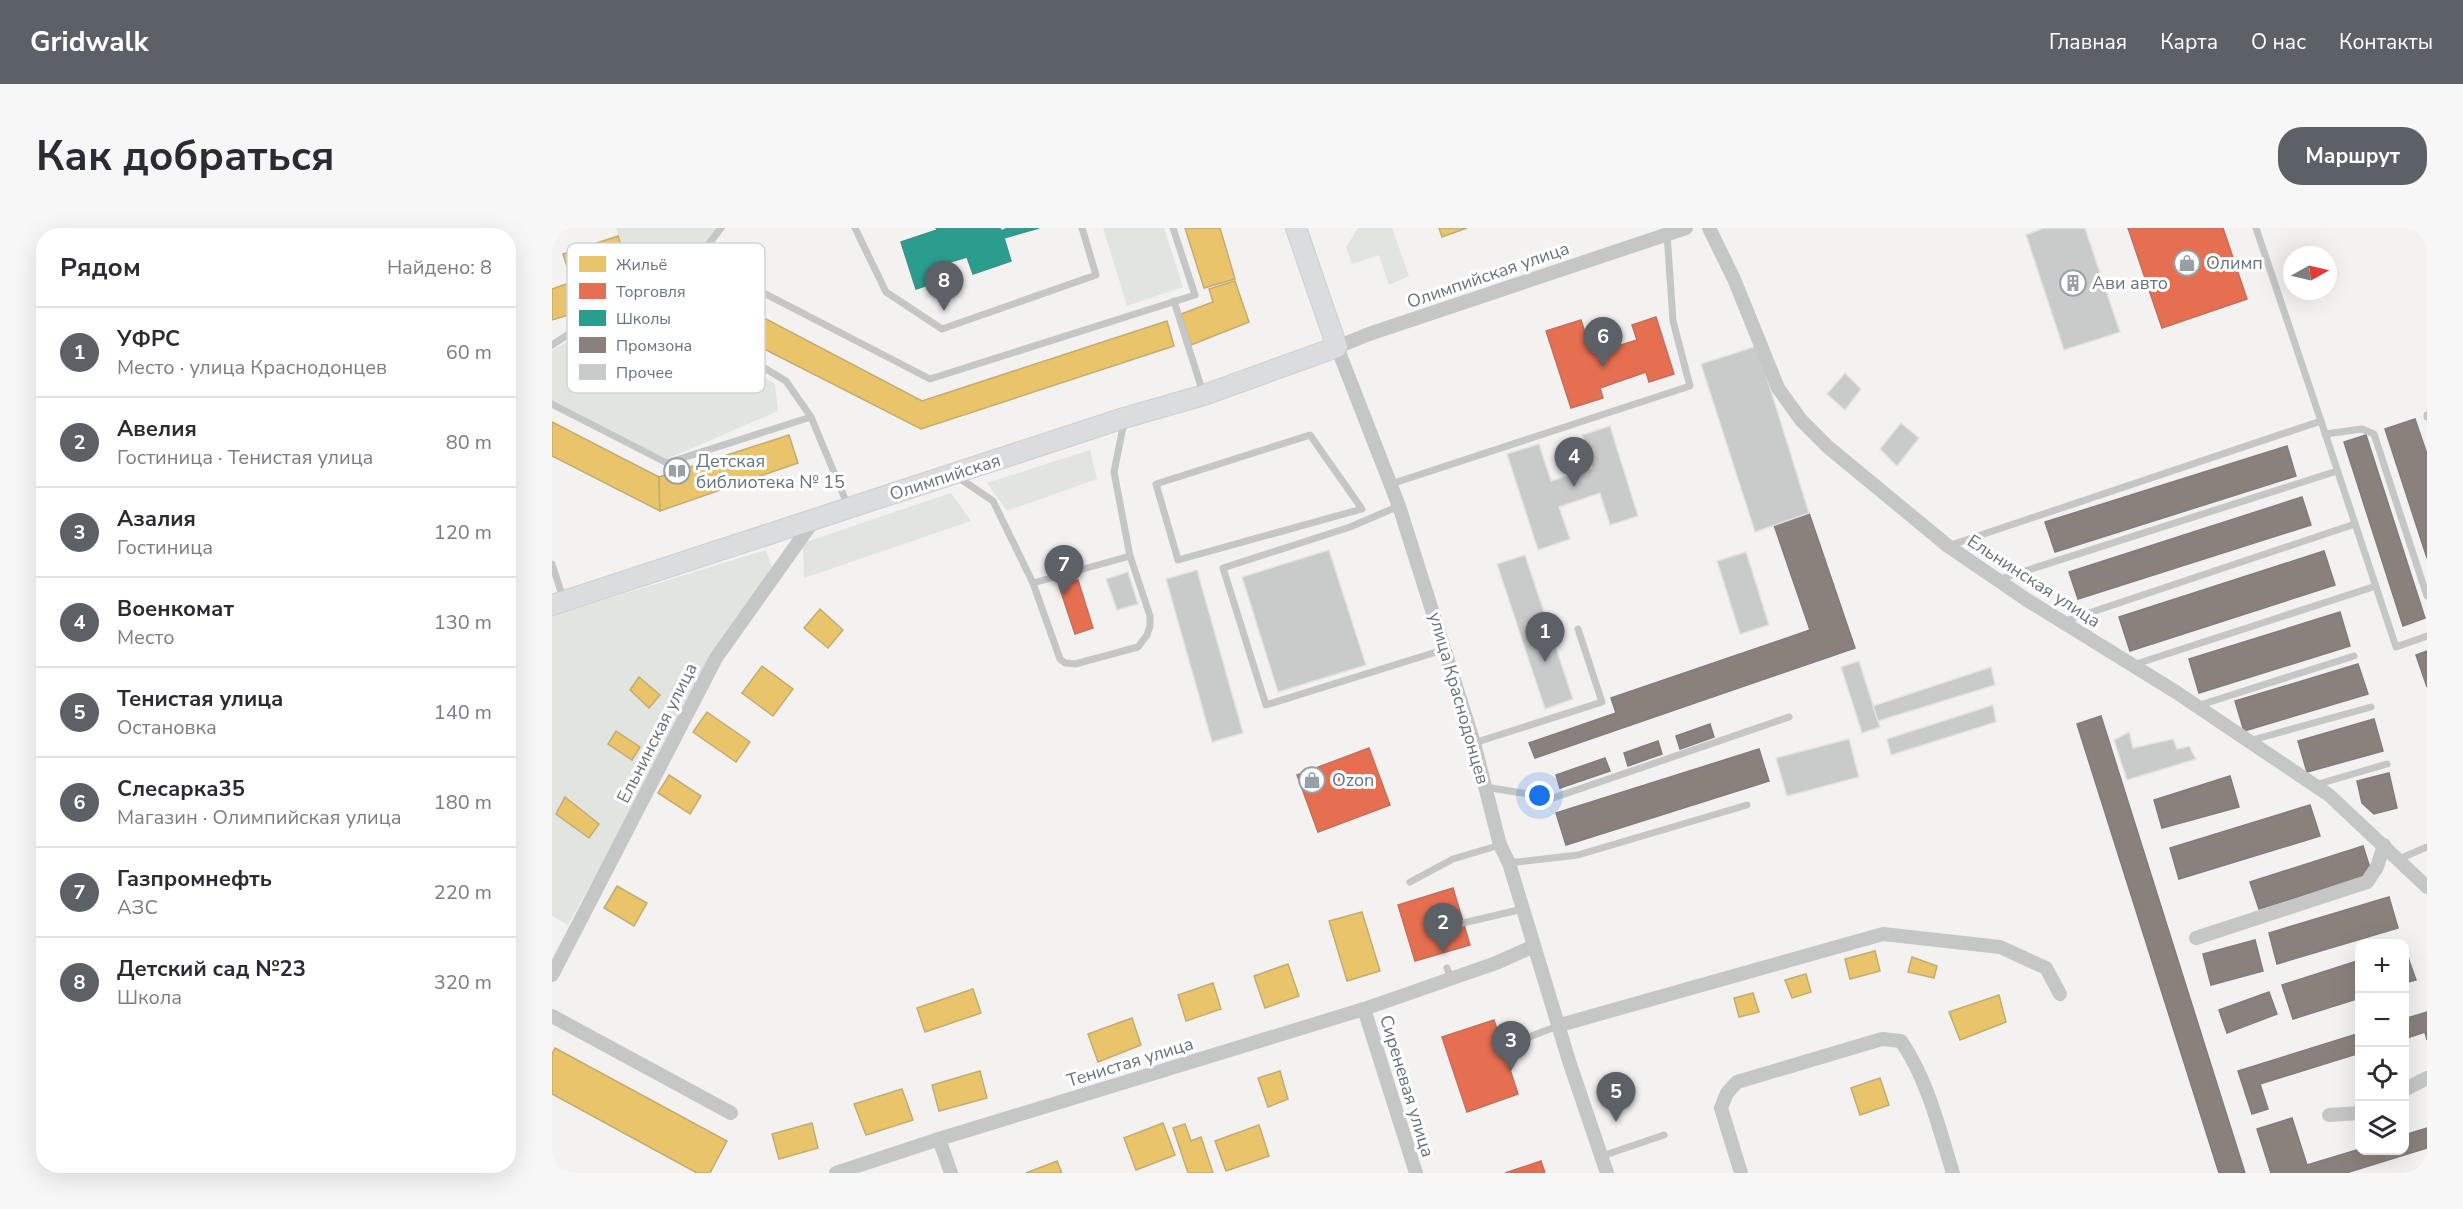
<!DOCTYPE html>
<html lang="ru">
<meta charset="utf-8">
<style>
body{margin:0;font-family:"Nunito Sans",sans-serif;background:#f7f7f7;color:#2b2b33}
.controls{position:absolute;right:18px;bottom:18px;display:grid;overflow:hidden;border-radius:12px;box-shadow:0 6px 24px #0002}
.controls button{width:54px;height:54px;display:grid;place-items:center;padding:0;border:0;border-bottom:2px solid #e1e1e2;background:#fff;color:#2b2b33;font:30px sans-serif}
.compass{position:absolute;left:1731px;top:18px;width:54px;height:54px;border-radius:50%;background:#fff;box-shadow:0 6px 24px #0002;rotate:82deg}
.you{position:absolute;left:988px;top:568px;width:21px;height:21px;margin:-15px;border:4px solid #fff;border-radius:50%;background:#1a73e8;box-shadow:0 0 0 9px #1a73e833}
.badge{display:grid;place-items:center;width:39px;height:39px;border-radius:50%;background:#5c6067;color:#fff;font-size:20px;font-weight:700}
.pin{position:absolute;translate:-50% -50px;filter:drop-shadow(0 2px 3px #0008)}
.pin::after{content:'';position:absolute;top:32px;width:21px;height:18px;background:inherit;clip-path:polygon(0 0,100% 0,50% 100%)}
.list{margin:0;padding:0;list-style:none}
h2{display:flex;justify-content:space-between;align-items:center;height:78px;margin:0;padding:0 24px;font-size:26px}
h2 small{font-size:20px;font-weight:400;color:#7c7c81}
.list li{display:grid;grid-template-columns:39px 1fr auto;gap:18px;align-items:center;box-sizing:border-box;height:90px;padding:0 24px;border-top:2px solid #e1e1e2}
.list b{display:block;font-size:22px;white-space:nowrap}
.list p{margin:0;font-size:20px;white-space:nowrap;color:#7c7c81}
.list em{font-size:20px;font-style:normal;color:#7c7c81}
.icon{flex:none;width:33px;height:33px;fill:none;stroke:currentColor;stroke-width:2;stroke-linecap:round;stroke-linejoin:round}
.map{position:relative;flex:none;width:1875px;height:945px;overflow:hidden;border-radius:24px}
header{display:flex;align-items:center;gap:36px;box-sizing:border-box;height:84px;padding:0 30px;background:#5c6067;color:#fff}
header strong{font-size:28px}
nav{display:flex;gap:33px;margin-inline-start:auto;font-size:21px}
.intro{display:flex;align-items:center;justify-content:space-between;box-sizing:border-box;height:144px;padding:0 36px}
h1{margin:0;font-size:42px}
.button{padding:15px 27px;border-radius:24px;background:#5c6067;color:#fff;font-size:21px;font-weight:700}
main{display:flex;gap:36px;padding:0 36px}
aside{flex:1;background:#fff;border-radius:24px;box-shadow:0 6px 24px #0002}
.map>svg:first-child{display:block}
.green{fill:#e1e4df}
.homes{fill:#e9c46a;stroke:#c2ac70;stroke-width:1.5}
.shops{fill:#e76f51;stroke:#c0705e;stroke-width:1.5}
.schools{fill:#2a9d8f;stroke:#3c918a;stroke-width:1.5}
.industry{fill:#8a817c;stroke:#7f7d7c;stroke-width:1.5}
.building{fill:#c9caca;stroke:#e2e2e1;stroke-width:1.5}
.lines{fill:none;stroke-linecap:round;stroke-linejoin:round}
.secondary-casing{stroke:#cfcfcf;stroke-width:22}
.lane{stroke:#c5c6c6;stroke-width:7}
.street{stroke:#c5c6c6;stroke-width:14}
.secondary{stroke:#dbdcdd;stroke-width:20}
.labels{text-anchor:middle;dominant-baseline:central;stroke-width:6;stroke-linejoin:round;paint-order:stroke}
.poi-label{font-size:18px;fill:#66747d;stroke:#fff;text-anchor:start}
.street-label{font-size:18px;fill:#66747d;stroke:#fff}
.key{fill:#fff;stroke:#d1d5d8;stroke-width:1.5}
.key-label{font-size:16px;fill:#66747d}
</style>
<header>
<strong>Gridwalk</strong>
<nav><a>Главная</a><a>Карта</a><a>О нас</a><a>Контакты</a></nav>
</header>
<div class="intro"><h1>Как добраться</h1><a class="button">Маршрут</a></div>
<main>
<aside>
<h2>Рядом<small>Найдено: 8</small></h2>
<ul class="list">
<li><span class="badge">1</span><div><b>УФРС</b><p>Место · улица Краснодонцев</p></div><em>60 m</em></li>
<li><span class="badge">2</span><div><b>Авелия</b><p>Гостиница · Тенистая улица</p></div><em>80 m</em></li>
<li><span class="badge">3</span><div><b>Азалия</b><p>Гостиница</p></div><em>120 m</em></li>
<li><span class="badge">4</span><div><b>Военкомат</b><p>Место</p></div><em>130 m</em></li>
<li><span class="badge">5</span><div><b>Тенистая улица</b><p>Остановка</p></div><em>140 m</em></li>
<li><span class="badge">6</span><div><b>Слесарка35</b><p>Магазин · Олимпийская улица</p></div><em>180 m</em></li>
<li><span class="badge">7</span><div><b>Газпромнефть</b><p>АЗС</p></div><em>220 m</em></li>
<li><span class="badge">8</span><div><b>Детский сад №23</b><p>Школа</p></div><em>320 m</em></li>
</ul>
</aside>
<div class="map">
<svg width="1875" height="945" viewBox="0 0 1875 945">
<rect width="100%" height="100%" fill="#f3f2f1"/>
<!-- green -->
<g class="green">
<path d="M 64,0 L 166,0 L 108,76 L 75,36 Z"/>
<path d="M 551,0 L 612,0 L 631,59 L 575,78 Z"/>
<path d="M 806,0 L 840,0 L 857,48 L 837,57 L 827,27 L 800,36 L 794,19 Z"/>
<path d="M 110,84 L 223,156 L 226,183 L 115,231 L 0,172 L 0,123 L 32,103 Z"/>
<path d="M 538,222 L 545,251 L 455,283 L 435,255 Z"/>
<path d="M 399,265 L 419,293 L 252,350 L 251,315 Z"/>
<path d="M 214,322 L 224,350 L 179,402 L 16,697 L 0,688 L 0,388 Z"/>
</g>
<!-- homes -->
<g class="homes">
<path d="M 633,0 L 668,0 L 683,51 L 652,60 Z"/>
<path d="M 887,0 L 915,0 L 890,9 Z"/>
<path d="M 66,8 L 75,36 L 20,54 L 11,26 Z"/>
<path d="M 138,51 L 370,173 L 615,93 L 622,118 L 369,201 L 122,75 Z"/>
<path d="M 683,53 L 697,94 L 639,117 L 629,86 L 661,74 L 657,61 Z"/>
<path d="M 20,54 L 29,83 L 0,92 L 0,61 Z"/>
<path d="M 0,194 L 107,249 L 108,283 L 0,228 Z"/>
<path d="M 237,207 L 246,235 L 108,283 L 107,249 Z"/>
<path d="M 268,381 L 291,402 L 276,420 L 252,400 Z"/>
<path d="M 210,438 L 241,461 L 221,488 L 190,465 Z"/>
<path d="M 87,449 L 108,467 L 97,480 L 78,462 Z"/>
<path d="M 155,484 L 198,514 L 184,534 L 141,504 Z"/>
<path d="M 64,503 L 88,519 L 80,532 L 56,516 Z"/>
<path d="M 117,547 L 149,568 L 138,586 L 106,565 Z"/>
<path d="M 13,569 L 47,596 L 37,610 L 4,586 Z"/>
<path d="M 65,658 L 95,675 L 82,698 L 52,680 Z"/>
<path d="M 810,684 L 828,743 L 795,753 L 777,693 Z"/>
<path d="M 1323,723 L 1328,743 L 1298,751 L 1293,731 Z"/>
<path d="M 1360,729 L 1385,738 L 1382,750 L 1356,744 Z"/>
<path d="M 736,736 L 747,768 L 713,780 L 702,748 Z"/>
<path d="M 1254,746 L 1259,764 L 1240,770 L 1233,752 Z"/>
<path d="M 661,755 L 669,781 L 634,793 L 626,767 Z"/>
<path d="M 421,761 L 429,785 L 373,804 L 365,780 Z"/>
<path d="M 1201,765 L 1207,784 L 1187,789 L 1182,770 Z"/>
<path d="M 1447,767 L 1454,794 L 1408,812 L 1397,784 Z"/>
<path d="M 580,790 L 589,817 L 546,834 L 536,806 Z"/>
<path d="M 3,820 L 175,913 L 158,945 L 145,945 L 0,866 L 0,826 Z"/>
<path d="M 428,843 L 435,870 L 387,883 L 380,857 Z"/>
<path d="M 728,843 L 736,871 L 716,879 L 706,850 Z"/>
<path d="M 1328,850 L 1337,877 L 1308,887 L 1299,860 Z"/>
<path d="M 350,861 L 361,892 L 314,907 L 302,876 Z"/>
<path d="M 260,895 L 266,920 L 227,931 L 220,906 Z"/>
<path d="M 611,895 L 623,927 L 584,942 L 572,910 Z"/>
<path d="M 633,896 L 639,913 L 649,909 L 661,945 L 636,945 L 621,900 Z"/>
<path d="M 707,897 L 717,928 L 674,943 L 663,913 Z"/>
<path d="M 505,933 L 510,945 L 474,945 Z"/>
</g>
<!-- shops -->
<g class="shops">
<path d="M 1576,0 L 1671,0 L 1695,71 L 1610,100 Z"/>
<path d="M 1104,89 L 1122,146 L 1097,154 L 1094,144 L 1048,160 L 1051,170 L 1019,180 L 994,103 L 1029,92 L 1040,126 L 1085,112 L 1080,97 Z"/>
<path d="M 526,352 L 541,400 L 523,406 L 507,358 Z"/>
<path d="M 817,520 L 838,577 L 766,604 L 745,547 Z"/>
<path d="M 901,660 L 918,717 L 863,733 L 846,677 Z"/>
<path d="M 942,792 L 966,866 L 915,884 L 890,809 Z"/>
<path d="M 989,933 L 993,945 L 953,945 Z"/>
</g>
<!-- schools -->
<path class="schools" d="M 384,0 L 448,0 L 449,3 L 456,0 L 487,0 L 452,10 L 459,33 L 421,46 L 415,29 L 398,34 L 402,48 L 364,61 L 349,14 L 385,2 Z"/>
<!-- industry -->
<g class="industry">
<path d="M 1863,191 L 1875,226 L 1875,330 L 1833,201 Z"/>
<path d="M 1814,207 L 1873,390 L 1851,398 L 1792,214 Z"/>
<path d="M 1735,218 L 1744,248 L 1503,324 L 1493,294 Z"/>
<path d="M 1750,269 L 1759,297 L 1526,371 L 1517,344 Z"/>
<path d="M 1257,285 L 1303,420 L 983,530 L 977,515 L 1064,485 L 1059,470 L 1258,402 L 1222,297 Z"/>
<path d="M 1772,323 L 1783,357 L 1578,423 L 1567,389 Z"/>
<path d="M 1788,384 L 1798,418 L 1647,465 L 1637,431 Z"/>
<path d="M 1875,423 L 1875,459 L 1864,427 Z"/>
<path d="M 1806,436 L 1816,466 L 1692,503 L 1683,473 Z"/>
<path d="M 1549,488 L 1693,945 L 1667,945 L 1525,496 Z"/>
<path d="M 1822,491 L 1831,523 L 1755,544 L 1746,513 Z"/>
<path d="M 1158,496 L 1162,509 L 1128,521 L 1124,508 Z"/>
<path d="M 1106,513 L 1110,526 L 1076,538 L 1072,525 Z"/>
<path d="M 1207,521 L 1217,553 L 1014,617 L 1004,585 Z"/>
<path d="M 1053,530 L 1058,543 L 1008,560 L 1004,547 Z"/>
<path d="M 1837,545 L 1845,580 L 1822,586 L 1810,575 L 1805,553 Z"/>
<path d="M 1678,548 L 1687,579 L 1610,600 L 1602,572 Z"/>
<path d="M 1758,577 L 1768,608 L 1627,651 L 1618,620 Z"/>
<path d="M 1811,618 L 1820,646 L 1707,681 L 1698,654 Z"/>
<path d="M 1837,669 L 1846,700 L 1725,736 L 1717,705 Z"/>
<path d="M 1703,712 L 1711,743 L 1659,757 L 1651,726 Z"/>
<path d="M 1852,718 L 1864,752 L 1852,755 Z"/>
<path d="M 1808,732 L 1808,770 L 1741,791 L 1730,757 Z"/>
<path d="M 1717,764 L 1725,786 L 1675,805 L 1667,782 Z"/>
<path d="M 1875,784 L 1875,812 L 1873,804 L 1852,811 L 1852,791 Z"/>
<path d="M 1808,805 L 1808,825 L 1708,856 L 1716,881 L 1700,886 L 1686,843 Z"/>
<path d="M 1740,890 L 1755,937 L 1808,921 L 1808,922 L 1852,922 L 1852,907 L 1875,900 L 1875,920 L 1794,945 L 1719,945 L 1705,901 Z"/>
</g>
<!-- building -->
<g class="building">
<path d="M 1492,0 L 1533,0 L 1568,104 L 1512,122 L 1474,7 Z"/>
<path d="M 1205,118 L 1257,285 L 1203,304 L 1149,136 Z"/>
<path d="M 1293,145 L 1309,161 L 1293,182 L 1275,166 Z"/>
<path d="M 1349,195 L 1367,210 L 1345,238 L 1328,221 Z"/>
<path d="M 1058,198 L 1086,288 L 1058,297 L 1048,265 L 1007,279 L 1018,311 L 986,322 L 955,226 L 987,216 L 999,253 L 1040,240 L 1030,207 Z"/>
<path d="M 777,322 L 814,437 L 726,464 L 690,349 Z"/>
<path d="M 1194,324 L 1217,397 L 1188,406 L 1165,333 Z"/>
<path d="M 973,327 L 1021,471 L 993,481 L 945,336 Z"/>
<path d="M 645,342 L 691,505 L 660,514 L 614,351 Z"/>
<path d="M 576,344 L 586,376 L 565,382 L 554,351 Z"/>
<path d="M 1307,433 L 1328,499 L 1310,505 L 1289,439 Z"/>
<path d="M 1439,439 L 1443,457 L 1326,493 L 1321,478 Z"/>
<path d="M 1441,477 L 1444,494 L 1339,527 L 1335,511 Z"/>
<path d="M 1577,504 L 1581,520 L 1621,511 L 1625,521 L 1637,518 L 1644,531 L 1575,552 L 1562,512 Z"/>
<path d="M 1297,511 L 1307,549 L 1235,568 L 1224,530 Z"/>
</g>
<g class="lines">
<!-- secondary casing -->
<g class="secondary-casing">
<path id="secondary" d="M 0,377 L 572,190 L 652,167 L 785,119 L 744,0"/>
</g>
<!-- lane -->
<g class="lane">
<path d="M 169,0 L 109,78 L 234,153 L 259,189 L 296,278"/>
<path d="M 303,0 L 334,64 L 390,101 L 544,47 L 530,0"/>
<path d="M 146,31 L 378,151 L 643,67 L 621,0"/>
<path d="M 622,73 L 651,165"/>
<path d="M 0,117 L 29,98 L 109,78"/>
<path d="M 0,176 L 115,235 L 259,189"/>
<path d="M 1875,187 L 1875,189"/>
<path d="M 1769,193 L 1844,419 L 1875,408"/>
<path d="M 1773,206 L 1810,201 L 1822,206 L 1875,368"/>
<path d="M 758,207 L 810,281 L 626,332 L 604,256 Z"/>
<path d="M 404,248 L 441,273 L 481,355 L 508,431 L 513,435 L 523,436 L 586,419 L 595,407 L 598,398 L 598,388 L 578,328 L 562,244 L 572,194"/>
<path d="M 839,256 L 1138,158 L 1121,93 L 1115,6"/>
<path d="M 847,278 L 798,299 L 671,340 L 714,477 L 894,421"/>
<path d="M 1396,318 L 1769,193 L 1704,0"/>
<path d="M 0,336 L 11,370"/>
<path d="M 1445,352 L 1785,243"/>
<path d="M 481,355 L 578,328"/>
<path d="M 1510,394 L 1803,296"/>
<path d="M 1581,437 L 1824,358"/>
<path d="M 1645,478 L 1802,428"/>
<path d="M 1697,513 L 1819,479"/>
<path d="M 922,515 L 1050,474 L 1026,401"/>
<path d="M 1763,557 L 1835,536"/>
<path d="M 933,559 L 1001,570 L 1237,489"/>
<path d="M 1847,631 L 1875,619"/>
<path d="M 957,635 L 1026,627 L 1195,577"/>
<path d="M 858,654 L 901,631 L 948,617"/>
<path d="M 911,695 L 971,681"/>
<path d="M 895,740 L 899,750"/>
<path d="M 951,819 L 1008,797"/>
<path d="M 1050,928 L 1112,907"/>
</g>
<!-- street -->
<g class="street">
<path d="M 1157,0 L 1182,51 L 1226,160 L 1249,192 L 1276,219 L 1396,318 L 1475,372 L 1624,464 L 1777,567 L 1875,659"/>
<path d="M 1644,710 L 1815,654 L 1825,639 L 1832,617"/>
<path d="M 0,747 L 164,430 L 262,292"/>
<path d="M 812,781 L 864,945"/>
<path d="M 0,788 L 179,885"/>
<path d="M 1008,797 L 1331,706 L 1448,719 L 1494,740 L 1508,766"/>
<path d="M 1852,862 L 1875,850"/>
<path d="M 1777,887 L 1808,885"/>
<path d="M 387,911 L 399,945"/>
<path d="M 284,945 L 387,911 L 812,781 L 944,735 L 982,718"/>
<path d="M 1055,945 L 1017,833 L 957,635 L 948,617 L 922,515 L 847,278 L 785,119 L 817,106 L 1134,0"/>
<path d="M 1189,945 L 1169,880 L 1175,865 L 1185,854 L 1330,811 L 1349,813 C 1376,852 1387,901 1401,945"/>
</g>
<!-- secondary -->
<use href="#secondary" class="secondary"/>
</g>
<!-- icons -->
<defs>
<g id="shop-ring" transform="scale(1.35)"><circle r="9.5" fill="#fff" stroke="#97a0a6" stroke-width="1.5"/><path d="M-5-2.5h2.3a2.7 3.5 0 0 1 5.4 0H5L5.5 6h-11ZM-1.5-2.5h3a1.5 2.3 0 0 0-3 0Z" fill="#97a0a6"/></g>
<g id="building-ring" transform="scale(1.35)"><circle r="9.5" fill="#fff" stroke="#97a0a6" stroke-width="1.5"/><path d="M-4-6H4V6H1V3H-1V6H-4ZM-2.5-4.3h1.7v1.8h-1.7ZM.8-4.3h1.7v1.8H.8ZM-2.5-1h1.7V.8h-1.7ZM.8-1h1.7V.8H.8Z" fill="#97a0a6"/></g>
<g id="library-ring" transform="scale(1.35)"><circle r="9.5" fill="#fff" stroke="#97a0a6" stroke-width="1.5"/><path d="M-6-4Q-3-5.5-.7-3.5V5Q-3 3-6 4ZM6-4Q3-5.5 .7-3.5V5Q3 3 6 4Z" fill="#97a0a6"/></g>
</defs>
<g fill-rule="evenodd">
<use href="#shop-ring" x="1635" y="35"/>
<use href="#building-ring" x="1521" y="55"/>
<use href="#library-ring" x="125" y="243"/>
<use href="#shop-ring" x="760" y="552"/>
</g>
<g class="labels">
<!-- poi labels -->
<g class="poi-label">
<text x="1654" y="35">Олимп</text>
<text x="1540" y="55">Ави авто</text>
<text x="144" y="233">Детская<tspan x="144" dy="21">библиотека № 15</tspan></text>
<text x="780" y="552">Ozon</text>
</g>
<!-- street labels -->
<g class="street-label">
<text transform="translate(936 47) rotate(-19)">Олимпийская улица</text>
<text transform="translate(393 249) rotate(-18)">Олимпийская</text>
<text transform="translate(1482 353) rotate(33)">Ельнинская улица</text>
<text transform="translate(907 470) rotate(74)">улица Краснодонцев</text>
<text transform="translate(105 505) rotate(-63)">Ельнинская улица</text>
<text transform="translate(578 834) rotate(-17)">Тенистая улица</text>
<text transform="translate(855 858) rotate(73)">Сиреневая улица</text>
</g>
</g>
<!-- legend -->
<rect x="15" y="15" width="198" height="150" rx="9" class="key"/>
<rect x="27" y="28" width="27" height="16" fill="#e9c46a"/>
<rect x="27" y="55" width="27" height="16" fill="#e76f51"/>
<rect x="27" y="82" width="27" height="16" fill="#2a9d8f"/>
<rect x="27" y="109" width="27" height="16" fill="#8a817c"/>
<rect x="27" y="136" width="27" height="16" fill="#c9caca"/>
<g class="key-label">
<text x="64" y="42">Жильё</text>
<text x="64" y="69">Торговля</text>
<text x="64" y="96">Школы</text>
<text x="64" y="123">Промзона</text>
<text x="64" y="150">Прочее</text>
</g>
</svg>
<div class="controls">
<button>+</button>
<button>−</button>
<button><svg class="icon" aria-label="locate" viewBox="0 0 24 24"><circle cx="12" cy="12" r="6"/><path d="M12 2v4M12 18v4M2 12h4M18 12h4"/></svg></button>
<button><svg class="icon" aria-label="layers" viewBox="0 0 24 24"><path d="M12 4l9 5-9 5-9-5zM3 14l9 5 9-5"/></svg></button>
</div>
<svg class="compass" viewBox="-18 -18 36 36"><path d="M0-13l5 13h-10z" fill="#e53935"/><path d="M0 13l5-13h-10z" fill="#7c7c81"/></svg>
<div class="you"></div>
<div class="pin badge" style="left:993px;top:434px">1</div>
<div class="pin badge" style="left:891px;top:725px">2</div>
<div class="pin badge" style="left:959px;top:843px">3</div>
<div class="pin badge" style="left:1022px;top:259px">4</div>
<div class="pin badge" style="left:1064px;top:894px">5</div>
<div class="pin badge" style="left:1051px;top:139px">6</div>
<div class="pin badge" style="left:512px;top:367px">7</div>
<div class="pin badge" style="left:392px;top:83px">8</div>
</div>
</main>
